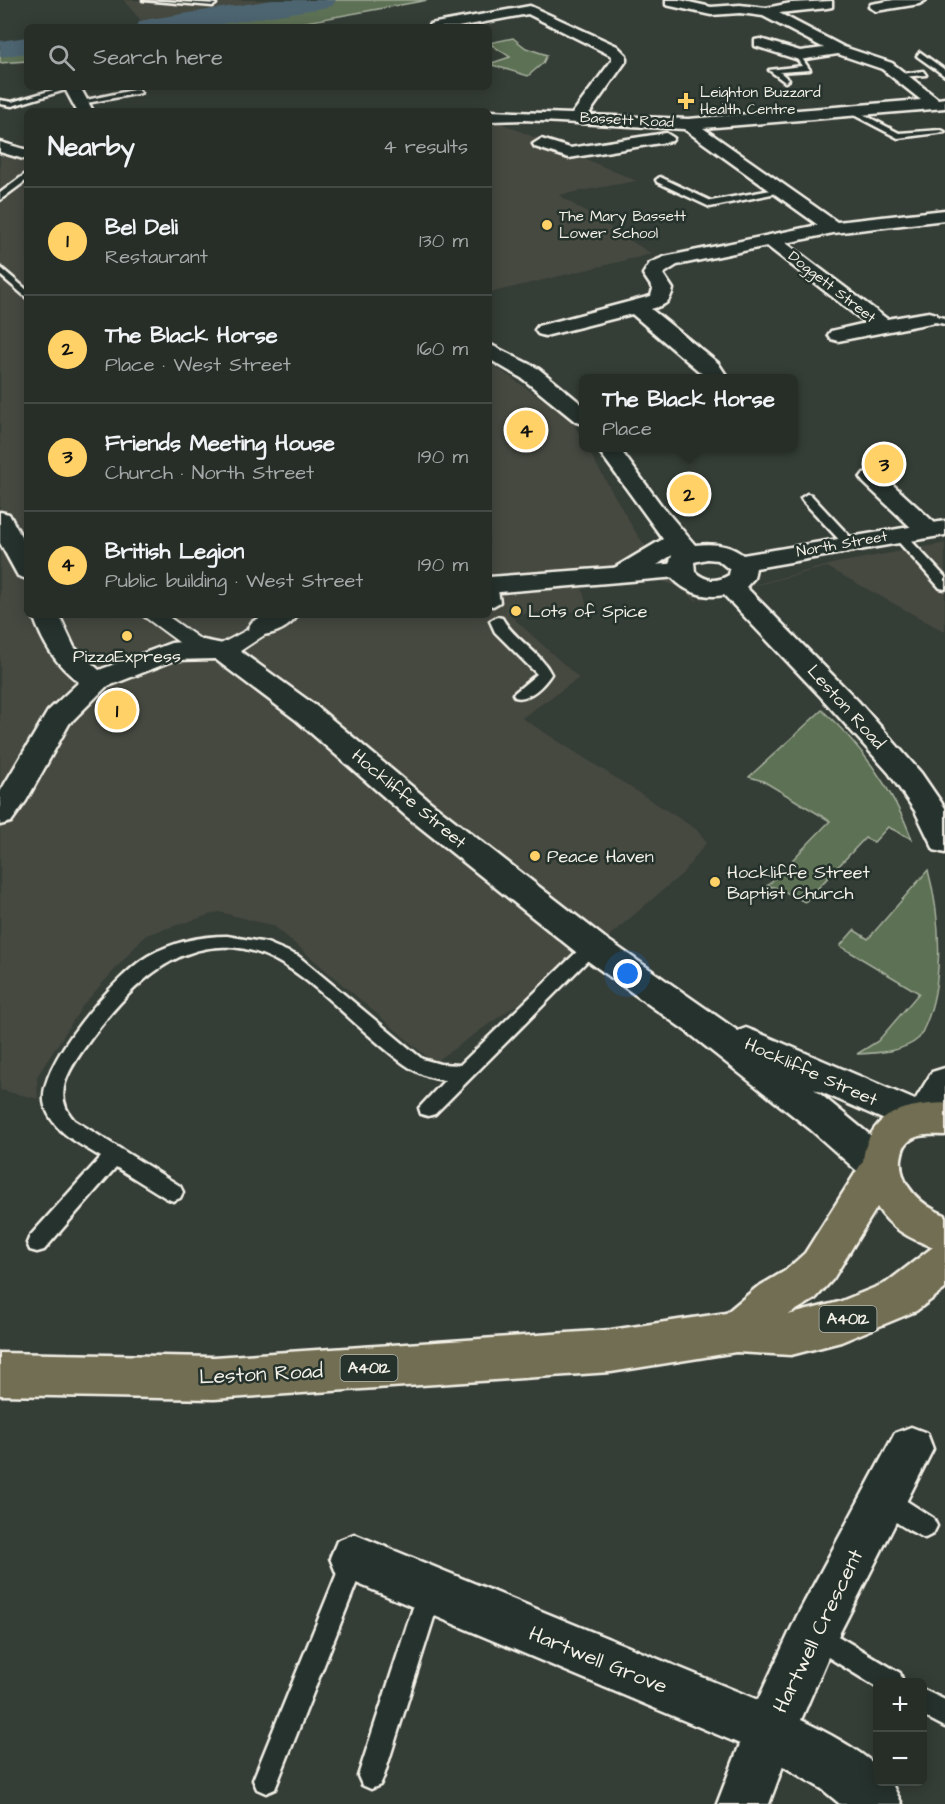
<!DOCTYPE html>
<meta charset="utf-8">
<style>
body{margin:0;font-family:"Architects Daughter",sans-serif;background:#2f3630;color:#f1f3f6}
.controls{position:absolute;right:18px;bottom:18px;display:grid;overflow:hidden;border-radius:9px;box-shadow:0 3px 15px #0003}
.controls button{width:54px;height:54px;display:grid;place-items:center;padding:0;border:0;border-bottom:2px solid #434a45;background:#272e28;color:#f1f3f6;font:30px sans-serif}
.you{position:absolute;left:628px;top:974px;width:21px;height:21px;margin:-15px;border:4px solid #fff;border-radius:50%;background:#1a73e8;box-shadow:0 0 0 9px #1a73e833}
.badge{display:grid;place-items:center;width:39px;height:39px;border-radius:50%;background:#ffd166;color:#111;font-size:20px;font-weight:700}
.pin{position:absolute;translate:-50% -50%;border:3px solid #fff;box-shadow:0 2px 6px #0006}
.popup{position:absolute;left:579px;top:374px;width:219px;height:78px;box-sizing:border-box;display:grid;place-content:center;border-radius:9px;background:#272e28;filter:drop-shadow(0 2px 4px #0005);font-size:20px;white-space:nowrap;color:#a4a8a8}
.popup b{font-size:22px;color:#f1f3f6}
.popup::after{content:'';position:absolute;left:50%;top:100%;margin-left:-12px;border:12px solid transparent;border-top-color:#272e28}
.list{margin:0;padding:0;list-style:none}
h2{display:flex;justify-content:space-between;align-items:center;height:78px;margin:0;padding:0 24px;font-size:26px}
h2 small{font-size:20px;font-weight:400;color:#a4a8a8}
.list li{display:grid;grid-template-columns:39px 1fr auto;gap:18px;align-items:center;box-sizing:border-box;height:108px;padding:0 24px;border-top:2px solid #434a45}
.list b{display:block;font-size:22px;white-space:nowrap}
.list p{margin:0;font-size:20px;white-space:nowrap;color:#a4a8a8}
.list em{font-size:20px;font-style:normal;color:#a4a8a8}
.icon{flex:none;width:33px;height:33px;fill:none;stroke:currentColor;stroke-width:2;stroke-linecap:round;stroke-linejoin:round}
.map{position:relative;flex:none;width:945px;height:1804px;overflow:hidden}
.search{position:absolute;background:#272e28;box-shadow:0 3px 15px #0003;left:24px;top:24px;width:468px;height:66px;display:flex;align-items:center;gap:15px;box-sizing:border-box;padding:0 21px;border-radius:9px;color:#a4a8a8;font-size:22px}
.panel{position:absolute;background:#272e28;box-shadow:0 3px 15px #0003;left:24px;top:108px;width:468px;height:510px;border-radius:9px}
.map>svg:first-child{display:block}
.built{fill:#454840}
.green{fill:#5d7155;stroke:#a8b19e;stroke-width:1.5}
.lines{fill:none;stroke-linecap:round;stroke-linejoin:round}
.river{fill:#4d6571;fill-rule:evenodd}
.service-casing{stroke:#f4f1e8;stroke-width:5}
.pedestrian-casing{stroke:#f4f1e8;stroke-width:4}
.minor-casing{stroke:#f4f1e8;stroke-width:5}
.tertiary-casing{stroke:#f4f1e8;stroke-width:5}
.primary-casing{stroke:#f4f1e8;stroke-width:5}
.service{fill:#26332d;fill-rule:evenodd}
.pedestrian{fill:#26332d;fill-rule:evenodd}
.minor{fill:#26332d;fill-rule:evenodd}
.tertiary{fill:#26332d;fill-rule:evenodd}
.primary{fill:#726e52;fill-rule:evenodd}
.poi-dot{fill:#ffd166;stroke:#26332d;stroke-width:2}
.labels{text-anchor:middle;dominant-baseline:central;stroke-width:5;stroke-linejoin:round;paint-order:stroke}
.far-poi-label{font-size:15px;fill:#f4f1e8;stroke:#26332d;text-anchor:start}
.far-street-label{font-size:15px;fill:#f4f1e8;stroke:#26332d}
.shield{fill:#26332d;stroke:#b6b8b0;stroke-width:1.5}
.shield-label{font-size:16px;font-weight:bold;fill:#f4f1e8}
.poi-label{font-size:18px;fill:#f4f1e8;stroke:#26332d;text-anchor:start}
.street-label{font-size:18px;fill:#f4f1e8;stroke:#26332d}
.near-street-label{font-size:21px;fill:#f4f1e8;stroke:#26332d}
</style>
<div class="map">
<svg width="945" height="1804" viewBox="0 0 945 1804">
<rect width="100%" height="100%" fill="#343d36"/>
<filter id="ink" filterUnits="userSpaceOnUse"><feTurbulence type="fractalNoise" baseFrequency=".0167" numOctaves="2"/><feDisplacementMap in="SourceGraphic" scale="12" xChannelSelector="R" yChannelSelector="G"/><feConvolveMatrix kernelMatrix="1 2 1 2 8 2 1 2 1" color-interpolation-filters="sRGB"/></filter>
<g filter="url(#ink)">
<!-- built -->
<g class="built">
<path d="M 123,0 L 285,0 L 142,22 Z"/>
<path d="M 494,120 L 637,181 L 559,195 L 652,254 L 489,293 L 489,121 Z"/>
<path d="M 0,152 L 27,159 L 27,615 L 489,615 L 489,362 L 571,419 L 584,442 L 584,448 L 587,448 L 635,531 L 646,547 L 697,600 L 836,563 L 945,543 L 945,632 L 827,567 L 696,601 L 676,586 L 661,581 L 630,581 L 582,587 L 588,611 L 509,614 L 579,678 L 522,718 L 696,829 L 707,842 L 682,874 L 587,955 L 434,1063 L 274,926 L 219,912 L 146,935 L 84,1004 L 37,1077 L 38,1099 L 0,1090 Z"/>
</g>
<!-- green -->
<g class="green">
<path d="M 328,0 L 428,0 L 279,27 L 155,27 Z"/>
<path d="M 513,38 L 526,48 L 547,55 L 543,63 L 528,76 L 489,64 L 510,57 L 489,43 Z"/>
<path d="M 27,46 L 27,61 L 0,63 L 0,50 Z"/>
<path d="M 822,710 C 860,744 894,791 912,839 L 888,827 L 874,842 L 865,838 L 805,902 L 778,888 L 767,886 L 830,821 L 763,781 L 749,777 Z"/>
<path d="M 928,870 C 942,922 945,993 919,1038 C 904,1052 877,1053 857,1054 L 878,1041 L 919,993 L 840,946 L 854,930 L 868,939 Z"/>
</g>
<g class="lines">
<!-- river -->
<g class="river">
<path d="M 272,0 L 336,0 L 332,6 L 323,8 L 202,27 L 136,27 L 140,21 L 150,19 Z"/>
<path d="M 27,37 L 27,53 L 0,57 L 0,41 Z"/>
</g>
<!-- service casing -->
<g class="service-casing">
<g id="service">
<path d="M 143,0 L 216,4 L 213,6 Z"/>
<path d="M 920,52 L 945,70 L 945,76 L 917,56 Z"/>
<path d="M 799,54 L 810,70 L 780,72 L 789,80 L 785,82 L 769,70 L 802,66 L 795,56 Z"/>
<path d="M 923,71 L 926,75 L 900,77 L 896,75 Z"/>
<path d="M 63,87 L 75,87 L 12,106 L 0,104 L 0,100 L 12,102 Z"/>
<path d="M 138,89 L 141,93 L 81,104 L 77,102 Z"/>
<path d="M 853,109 L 899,133 L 941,130 L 945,132 L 898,138 L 850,113 Z"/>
<path d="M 27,173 L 27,180 L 0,200 L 0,193 Z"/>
<path d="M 660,177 L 711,201 L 782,188 L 786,191 L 710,207 L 657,182 L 656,180 Z"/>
<path d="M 0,267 L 27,290 L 27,298 L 0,275 Z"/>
<path d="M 929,315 L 945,318 L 945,324 L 925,320 L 925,316 Z"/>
<path d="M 807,494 L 811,495 L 852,539 L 852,545 L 844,545 L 803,501 L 801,498 Z"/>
<path d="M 899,531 L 903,532 L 945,577 L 945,589 L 940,588 L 895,538 L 893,535 Z"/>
<path d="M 490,581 L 497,585 L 500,602 L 493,606 L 489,605 Z"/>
<path d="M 497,617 L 502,618 C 514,640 540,651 551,674 C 544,685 529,701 515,697 L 513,694 L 537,674 L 495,632 L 490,621 Z"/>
<path d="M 227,936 L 267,943 L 298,956 L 422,1059 L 440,1064 L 460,1065 L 587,942 L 599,942 L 601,947 L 435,1114 L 428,1116 L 421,1114 L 419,1108 L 445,1080 C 415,1078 393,1055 371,1037 C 345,1015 313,982 284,965 C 198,913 131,982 85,1047 C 68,1071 52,1095 74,1120 L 180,1186 L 183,1192 L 180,1198 L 173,1201 L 166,1198 L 116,1167 L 44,1250 L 37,1252 L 30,1250 L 27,1243 L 30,1236 L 101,1157 C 79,1143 54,1133 45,1106 C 33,1068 117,974 148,956 C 173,942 200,936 227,936 Z"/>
<path d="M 885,1487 L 933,1518 L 937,1526 L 933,1534 L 925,1538 C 909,1531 880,1515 873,1499 L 877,1491 Z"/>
<path d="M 354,1547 L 362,1551 L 366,1559 L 275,1789 L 266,1793 L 257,1789 L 253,1780 L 346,1551 Z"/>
<path d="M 430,1580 L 438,1584 L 442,1592 L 384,1776 L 380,1785 L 371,1789 L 362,1785 L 358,1776 L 418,1592 L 422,1584 Z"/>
<path d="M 816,1623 L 900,1673 L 903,1682 L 878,1682 L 878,1688 L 807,1644 L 804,1635 L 807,1626 Z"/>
<path d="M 922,1689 L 945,1700 L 945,1727 L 922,1715 Z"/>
</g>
</g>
<!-- pedestrian casing -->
<g class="pedestrian-casing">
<g id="pedestrian">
<path d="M 142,615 L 166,615 L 214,649 L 211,654 L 195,654 Z"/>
<path d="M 262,622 L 269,624 L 272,628 L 269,632 L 231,657 L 215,657 L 212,652 L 215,647 Z"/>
</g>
</g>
<!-- minor casing -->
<g class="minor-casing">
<g id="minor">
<path d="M 666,0 L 680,0 L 711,7 L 740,5 L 766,8 L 791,3 L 832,1 L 832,7 L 827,8 L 779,13 L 844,47 L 892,63 L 938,99 L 945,98 L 945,108 L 703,128 L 837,222 L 945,210 L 945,220 L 833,233 L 786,243 L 887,319 L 929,312 L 936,314 L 939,318 L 936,322 L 838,341 L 831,339 L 828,335 L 831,331 L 866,323 L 767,246 L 677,265 L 663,274 L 673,289 C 669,304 665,305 651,309 L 718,363 L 728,378 L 707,378 L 632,314 L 545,336 L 538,334 L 535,330 L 538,326 L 651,296 L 653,289 L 643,274 L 650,263 L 664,257 L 818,225 L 684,129 L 524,120 L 489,121 L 489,111 L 572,114 L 612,60 L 612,56 L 528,14 L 458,27 L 428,27 L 430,24 L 530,6 L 617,46 L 626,55 L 626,61 L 588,115 L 688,119 L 921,100 L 882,69 L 838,54 L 799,60 L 755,46 L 755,40 L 760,39 L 800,51 L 824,48 L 763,16 L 740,13 L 711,15 L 666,5 Z"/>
<path d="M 894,0 L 926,0 L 919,4 L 876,11 L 869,7 L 871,4 Z"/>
<path d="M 64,87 L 80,87 L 93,111 L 77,111 Z"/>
<path d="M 666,133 L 674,138 L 672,141 L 569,158 L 535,147 L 533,144 L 541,139 L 570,148 Z"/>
<path d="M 872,471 L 880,473 L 937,525 L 940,530 L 937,535 L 928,537 L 919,535 L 864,483 L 860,478 L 864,473 Z"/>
<path d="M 680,563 L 689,566 L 693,571 L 689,576 L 489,593 L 489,577 Z"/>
<path d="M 265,615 L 298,615 C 289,629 268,638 252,634 L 248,628 L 252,622 Z"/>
<path d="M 911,1427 L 927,1433 L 933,1449 L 831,1650 L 801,1720 C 828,1733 855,1747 878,1767 L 878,1782 L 891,1782 L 902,1804 L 840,1804 L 822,1789 L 783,1766 L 769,1804 L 717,1804 L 740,1744 L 337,1575 L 330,1558 L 337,1541 L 354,1534 L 758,1700 L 797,1616 L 895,1433 Z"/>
</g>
</g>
<!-- tertiary casing -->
<g class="tertiary-casing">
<g id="tertiary">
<path d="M 0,142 L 27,150 L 27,160 L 0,152 Z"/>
<path d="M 489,344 L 539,369 L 584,406 L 584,424 L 576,422 L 523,379 L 489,359 Z"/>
<path d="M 597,448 L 619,448 L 661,505 L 695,545 C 712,543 729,544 743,555 L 945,521 L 945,535 L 756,568 L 754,578 L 746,587 L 858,701 L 921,773 L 945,808 L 945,853 L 934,850 L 915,811 L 889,773 L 821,697 L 724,595 C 701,599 680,590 667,571 L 672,555 C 654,566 632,586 611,580 L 607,575 L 611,570 L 663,539 ZM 707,559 L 718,560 L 730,570 L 729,575 C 716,583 706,581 695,572 L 694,562 Z"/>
<path d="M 0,512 L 9,514 L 27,547 L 27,579 L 18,576 L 0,543 Z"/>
<path d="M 33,615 L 59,615 L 74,647 L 99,670 L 171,643 L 203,640 L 233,646 L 316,706 L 428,800 L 605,938 L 738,1031 L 746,1028 L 759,1033 L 915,1100 L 932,1072 L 945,1068 L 945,1117 L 938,1129 L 919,1135 L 814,1089 L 893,1154 L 898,1166 L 893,1178 L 879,1183 L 865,1178 L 810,1129 L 690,1034 L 581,956 L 406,816 L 296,720 L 215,659 L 175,660 L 106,687 L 69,724 L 26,801 L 11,822 L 0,825 L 0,792 L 48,711 L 79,682 C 55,664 42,642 33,615 Z"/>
</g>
</g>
<!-- primary casing -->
<g class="primary-casing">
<path id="primary" d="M 945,1103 L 945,1135 C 933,1135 917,1133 908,1142 C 903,1146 902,1153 901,1159 C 899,1186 922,1206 945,1215 L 945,1289 L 916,1311 L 841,1342 L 791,1355 L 736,1352 L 611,1372 L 214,1399 L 0,1395 L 0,1353 L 214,1357 L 611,1330 L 726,1313 L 756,1288 L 785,1271 L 805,1253 L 863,1161 C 869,1113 902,1105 945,1103 ZM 877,1207 C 891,1229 909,1238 933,1247 L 886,1283 L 839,1302 L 788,1315 L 815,1299 L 833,1279 Z"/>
</g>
<!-- service -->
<use href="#service" class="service"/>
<!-- pedestrian -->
<use href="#pedestrian" class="pedestrian"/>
<!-- minor -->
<use href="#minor" class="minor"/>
<!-- tertiary -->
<use href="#tertiary" class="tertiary"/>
<!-- primary -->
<use href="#primary" class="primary"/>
</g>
</g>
<!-- markers -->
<g class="poi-dot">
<path d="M683 92h6v6h6v6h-6v6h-6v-6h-6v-6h6z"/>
<circle cx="547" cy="225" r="6"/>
<circle cx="516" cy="611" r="6"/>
<circle cx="127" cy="636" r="6"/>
<circle cx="535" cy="856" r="6"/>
<circle cx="715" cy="882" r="6"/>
</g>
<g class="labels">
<!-- far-poi labels -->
<g class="far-poi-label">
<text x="700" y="92">Leighton Buzzard<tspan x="700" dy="17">Health Centre</tspan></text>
<text x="559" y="216">The Mary Bassett<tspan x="559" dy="17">Lower School</tspan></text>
</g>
<!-- far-street labels -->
<g class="far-street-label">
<text transform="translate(627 120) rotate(3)">Bassett Road</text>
<text transform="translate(832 287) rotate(38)">Doggett Street</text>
<text transform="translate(842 544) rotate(-10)">North Street</text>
</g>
<!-- shield labels -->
<g class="shield">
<rect x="819.5" y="1306" width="57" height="26" rx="4.5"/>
<rect x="340.5" y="1355" width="57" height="26" rx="4.5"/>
</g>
<g class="shield-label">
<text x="848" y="1319">A4012</text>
<text x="369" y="1368">A4012</text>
</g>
<!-- poi labels -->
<g class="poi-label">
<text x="528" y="611">Lots of Spice</text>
<text x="127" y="656" text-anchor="middle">PizzaExpress</text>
<text x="547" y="856">Peace Haven</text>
<text x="727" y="872">Hockliffe Street<tspan x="727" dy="21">Baptist Church</tspan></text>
</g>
<!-- street labels -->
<g class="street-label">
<text transform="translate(846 707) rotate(48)">Leston Road</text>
<text transform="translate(409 799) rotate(40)">Hockliffe Street</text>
<text transform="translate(811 1072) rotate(24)">Hockliffe Street</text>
</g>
<!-- near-street labels -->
<g class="near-street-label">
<text transform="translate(261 1374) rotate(-3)">Leston Road</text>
<text transform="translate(818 1631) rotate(-64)">Hartwell Crescent</text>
<text transform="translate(598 1660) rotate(22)">Hartwell Grove</text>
</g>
</g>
</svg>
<div class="controls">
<button>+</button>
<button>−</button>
</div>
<div class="you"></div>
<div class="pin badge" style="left:117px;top:710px">1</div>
<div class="pin badge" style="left:689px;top:494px">2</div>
<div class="popup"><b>The Black Horse</b>Place</div>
<div class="pin badge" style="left:884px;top:464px">3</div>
<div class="pin badge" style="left:526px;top:430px">4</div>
<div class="search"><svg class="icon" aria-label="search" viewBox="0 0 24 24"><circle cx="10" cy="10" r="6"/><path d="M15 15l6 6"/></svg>Search here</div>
<section class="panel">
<h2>Nearby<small>4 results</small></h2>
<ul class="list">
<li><span class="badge">1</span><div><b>Bel Deli</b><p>Restaurant</p></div><em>130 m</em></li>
<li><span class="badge">2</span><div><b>The Black Horse</b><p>Place · West Street</p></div><em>160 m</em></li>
<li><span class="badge">3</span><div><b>Friends Meeting House</b><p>Church · North Street</p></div><em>190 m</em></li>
<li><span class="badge">4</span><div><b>British Legion</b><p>Public building · West Street</p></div><em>190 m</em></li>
</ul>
</section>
</div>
